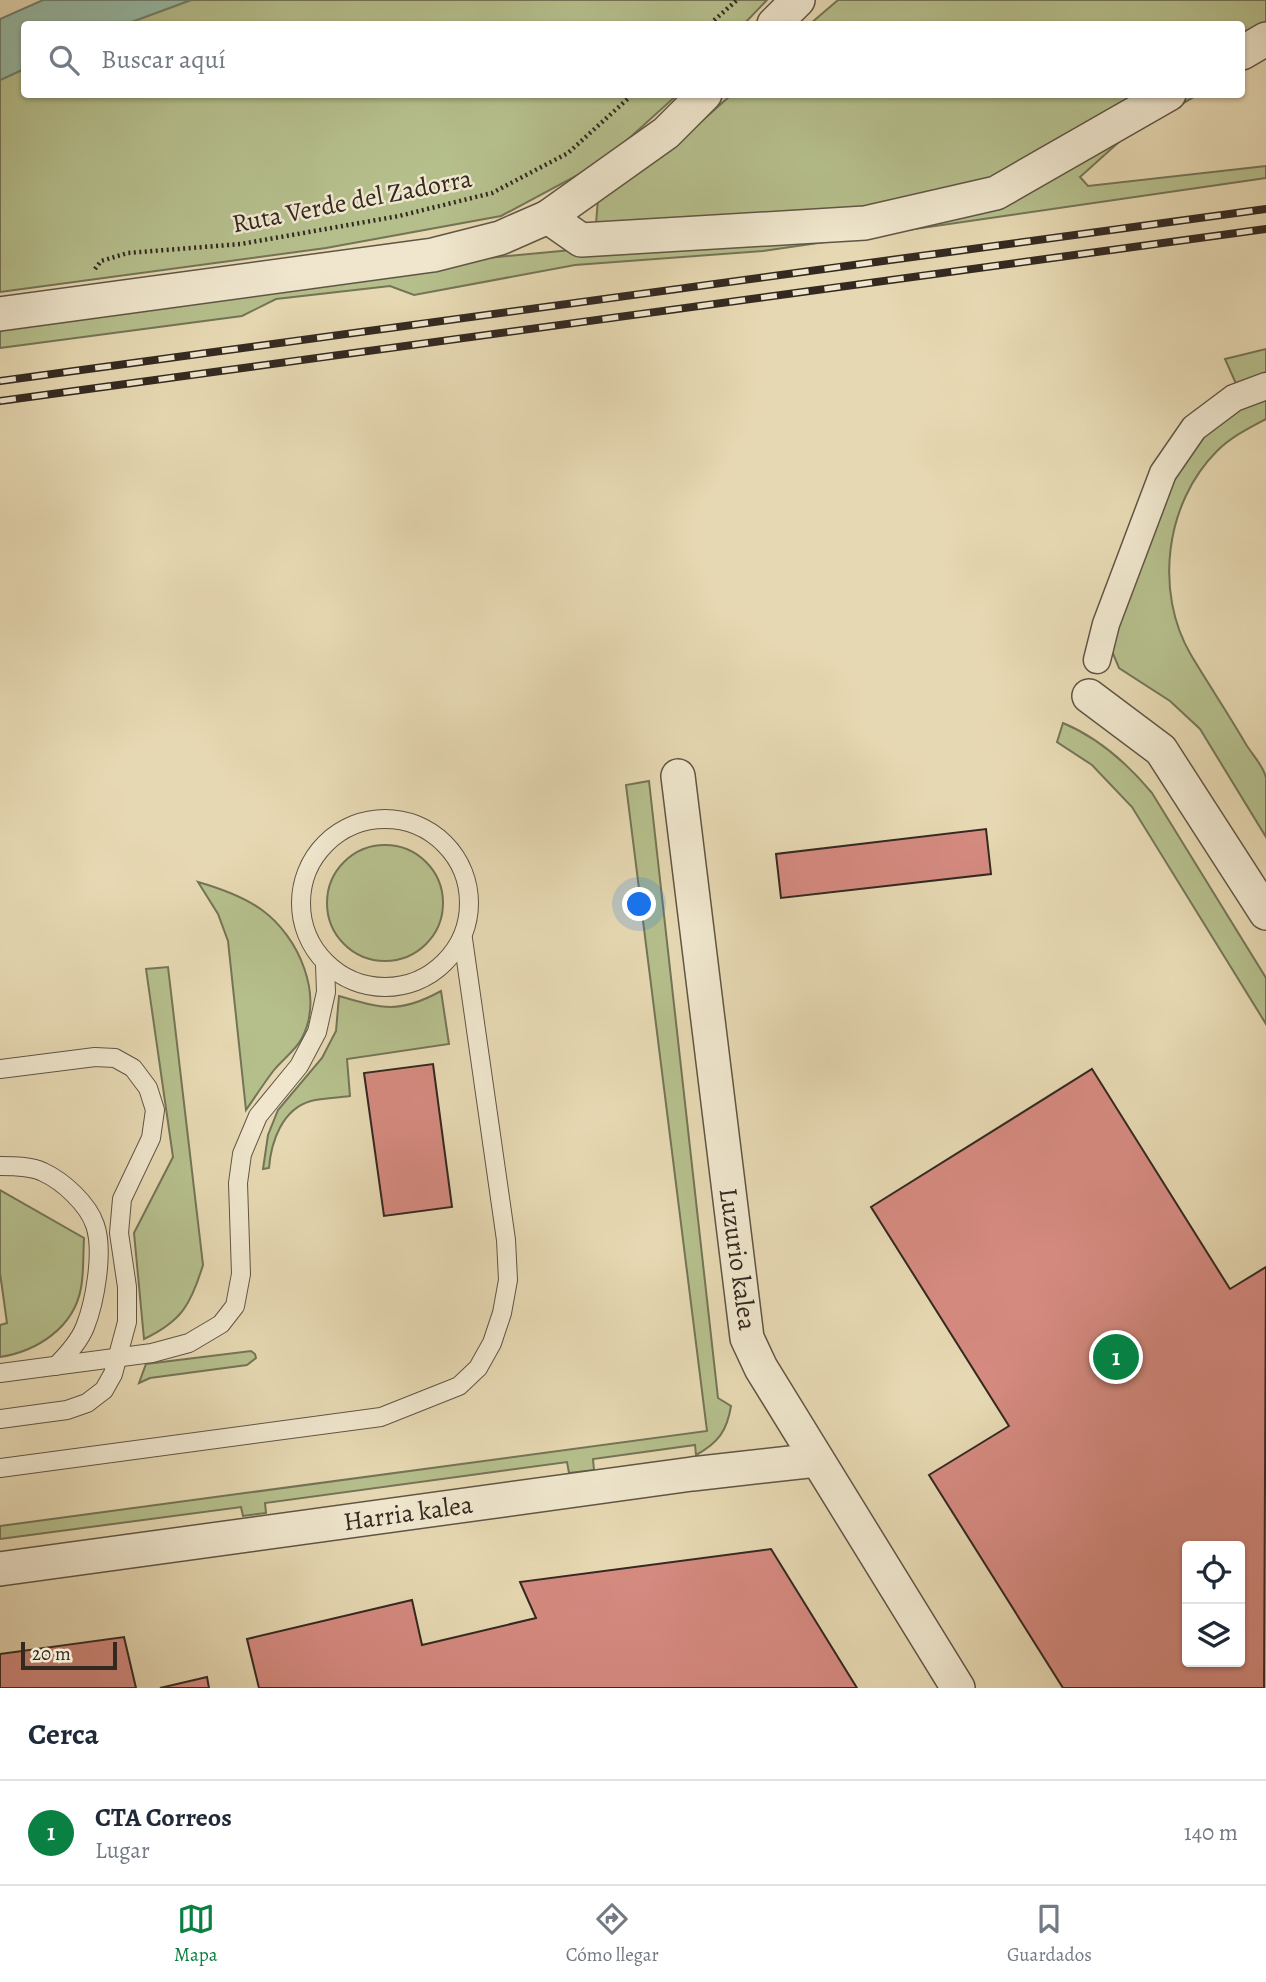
<!DOCTYPE html>
<html lang="es">
<meta charset="utf-8">
<style>
body{margin:0;font-family:Alegreya,serif;background:#f2f2f3;color:#1f2937}
.controls{position:absolute;right:21px;bottom:21px;display:grid;overflow:hidden;border-radius:7px;box-shadow:0 2px 5px #0004}
.controls button{width:63px;height:63px;display:grid;place-items:center;padding:0;border:0;border-bottom:2px solid #e0e1e3;background:#fff;color:#1f2937;font:35px sans-serif}
.scale{position:absolute;left:21px;bottom:18px;width:96px;box-sizing:border-box;padding-left:7px;border:4px solid #342921;border-top:0;font-size:19px;line-height:24px;white-space:nowrap;color:#342921;-webkit-text-stroke:5px #efe6cd;paint-order:stroke}
.you{position:absolute;left:640px;top:905px;width:24px;height:24px;margin:-18px;border:5px solid #fff;border-radius:50%;background:#1a73e8;box-shadow:0 0 0 10px #1a73e833}
.badge{display:grid;place-items:center;width:46px;height:46px;border-radius:50%;background:#0b8043;color:#fff;font-size:23px;font-weight:700}
.pin{position:absolute;translate:-50% -50%;border:4px solid #fff;box-shadow:0 2px 7px #0006}
.list{margin:0;padding:0;list-style:none}
h2{display:flex;justify-content:space-between;align-items:center;height:91px;margin:0;padding:0 28px;font-size:30px}
h2 small{font-size:23px;font-weight:400;color:#747a83}
.list li{display:grid;grid-template-columns:46px 1fr auto;gap:21px;align-items:center;box-sizing:border-box;height:105px;padding:0 28px;border-top:2px solid #e0e1e3}
.list b{display:block;font-size:26px;white-space:nowrap}
.list p{margin:0;font-size:23px;white-space:nowrap;color:#747a83}
.list em{font-size:23px;font-style:normal;color:#747a83}
.icon{flex:none;width:38px;height:38px;fill:none;stroke:currentColor;stroke-width:2;stroke-linecap:round;stroke-linejoin:round}
.map{position:relative;flex:none;width:1266px;height:1688px;overflow:hidden}
.search{position:absolute;background:#fff;box-shadow:0 2px 5px #0004;left:21px;right:21px;top:21px;height:77px;display:flex;align-items:center;gap:18px;box-sizing:border-box;padding:0 24px;border-radius:7px;color:#747a83;font-size:26px}
.sheet{height:196px;background:#fff}
nav{display:flex;justify-content:space-around;align-items:center;box-sizing:border-box;height:98px;border-top:2px solid #e0e1e3;background:#fff;font-size:19px;color:#747a83}
nav a{display:grid;justify-items:center;gap:4px}
nav .on{color:#0b8043}
.map>svg:first-child{display:block}
.green{fill:#b5bf8c;stroke:#747456;stroke-width:2}
.water{fill:#97bba7;stroke:#6f8171;stroke-width:2}
.building{fill:#d58a80;stroke:#342921;stroke-width:2;fill-rule:evenodd}
.lines{fill:none;stroke-linecap:round;stroke-linejoin:round}
.service-casing{stroke:#605545;stroke-width:20}
.pedestrian-casing{stroke:#605545;stroke-width:29}
.minor-casing{stroke:#605545;stroke-width:36}
.path{stroke:#342921;stroke-width:4.5;stroke-dasharray:2 3.5;stroke-linecap:butt}
.service{stroke:#efe6cd;stroke-width:18}
.pedestrian{stroke:#efe6cd;stroke-width:26}
.minor{stroke:#efe6cd;stroke-width:33}
.rail-casing{stroke:#342921;stroke-width:8}
.rail{stroke:#efe6cd;stroke-width:5;stroke-dasharray:16;stroke-linecap:butt}
.labels{text-anchor:middle;dominant-baseline:central;stroke-width:5;stroke-linejoin:round;paint-order:stroke}
.street-label{font-size:26px;fill:#342921;stroke:#efe6cd}
</style>
<div class="map">
<svg width="1266" height="1688" viewBox="0 0 1266 1688">
<rect width="100%" height="100%" fill="#e6d8b2"/>
<filter id="stains"><feTurbulence type="fractalNoise" baseFrequency=".00286" numOctaves="4"/><feColorMatrix values="0 0 0 0 .2 0 0 0 0 .09 0 0 0 0 .02 0 0 0 .5 -.17"/></filter>
<radialGradient id="worn" r=".72"><stop offset=".6" stop-color="#630" stop-opacity="0"/><stop offset="1" stop-color="#630" stop-opacity=".3"/></radialGradient>
<!-- green -->
<g class="green">
<path d="M 191,0 L 767,0 L 744,24 L 126,24 Z"/>
<path d="M 838,0 L 1266,0 L 1266,23 L 1242,38 L 1242,24 L 810,24 Z"/>
<path d="M 24,69 L 24,94 L 677,95 L 604,161 L 501,216 L 326,248 L 0,292 L 0,80 Z"/>
<path d="M 731,95 L 1147,95 L 1005,176 L 943,198 L 849,208 L 596,224 L 598,199 L 675,145 Z"/>
<path d="M 1180,95 L 1197,95 L 1120,141 L 1080,177 L 1088,186 L 1266,166 L 1266,178 L 763,251 L 575,265 L 414,295 L 390,286 L 276,299 L 242,316 L 0,348 L 0,329 L 477,259 L 949,214 Z"/>
<path d="M 1266,349 L 1266,373 L 1237,386 L 1225,359 Z"/>
<path d="M 1266,392 L 1266,419 C 1249,428 1231,437 1217,451 C 1165,503 1154,592 1191,655 C 1209,685 1229,715 1247,746 C 1253,755 1264,767 1266,778 C 1266,796 1266,818 1266,837 L 1200,729 L 1170,701 L 1119,668 L 1109,644 L 1168,477 L 1216,422 Z"/>
<path d="M 1063,723 C 1099,738 1127,763 1152,793 L 1266,978 L 1266,1024 L 1132,807 L 1092,765 L 1057,742 Z"/>
<path d="M 649,781 L 718,1398 L 731,1406 C 727,1431 718,1443 696,1455 L 695,1445 L 593,1459 L 594,1470 L 569,1473 L 567,1462 L 265,1503 L 266,1513 L 243,1516 L 241,1507 L 0,1539 L 0,1526 L 707,1431 L 626,785 Z"/>
<circle cx="385" cy="903" r="58"/>
<path d="M 198,882 C 219,888 244,897 262,910 C 299,937 324,995 302,1038 C 296,1050 282,1060 274,1070 C 264,1083 255,1097 246,1110 L 228,941 L 218,914 Z"/>
<path d="M 168,967 L 203,1265 C 191,1304 182,1321 144,1339 L 134,1233 L 173,1157 L 146,969 Z"/>
<path d="M 441,991 L 449,1044 L 347,1059 L 350,1096 C 338,1098 324,1098 311,1101 C 282,1109 271,1142 269,1168 L 263,1169 L 268,1135 L 278,1110 L 322,1058 L 336,1031 L 339,996 C 383,1009 399,1014 441,991 Z"/>
<path d="M 0,1190 L 84,1238 C 83,1254 84,1272 81,1288 C 74,1327 38,1351 0,1357 L 0,1325 L 7,1323 L 0,1273 Z"/>
<path d="M 251,1351 L 255,1354 L 256,1358 L 247,1365 L 150,1378 L 139,1383 L 146,1364 Z"/>
</g>
<!-- water -->
<path class="water" d="M 43,0 L 191,0 L 126,24 L 24,24 L 24,69 L 0,80 L 0,19 Z"/>
<!-- building -->
<g class="building">
<path d="M 986,829 L 991,874 L 781,898 L 776,854 Z"/>
<path d="M 433,1064 L 452,1207 L 384,1216 L 364,1073 Z"/>
<path d="M 1092,1069 L 1230,1289 L 1266,1267 L 1264,1688 L 1063,1688 L 929,1475 L 1009,1426 L 871,1207 ZM 1187,1546 L 1240,1546 L 1240,1662 L 1187,1662 Z"/>
<path d="M 771,1549 L 857,1688 L 259,1688 L 247,1639 L 412,1600 L 422,1645 L 536,1618 L 520,1582 Z"/>
<path d="M 124,1637 L 136,1688 L 0,1688 L 0,1654 Z"/>
<path d="M 207,1677 L 209,1688 L 160,1688 Z"/>
</g>
<g class="lines">
<!-- service casing -->
<g class="service-casing">
<g id="service">
<circle cx="385" cy="903" r="84"/>
<path d="M 0,1069 L 95,1057 L 115,1058 L 133,1068 L 148,1088 L 155,1110 L 151,1138 L 122,1199 L 119,1233 L 127,1287 L 127,1322 L 113,1374 L 104,1390 L 87,1403 L 67,1410 L 0,1419"/>
<path d="M 0,1166 C 13,1166 31,1166 43,1172 C 63,1181 88,1204 95,1225 C 104,1251 95,1302 85,1327 C 79,1342 67,1355 56,1366"/>
<path d="M 0,1373 L 152,1353 L 189,1343 L 221,1324 L 235,1306 L 241,1274 L 238,1183 L 242,1154 L 258,1116 L 299,1066 L 317,1032 L 326,992 L 325,964"/>
<path d="M 0,1468 L 381,1417 L 459,1386 L 478,1368 L 492,1343 L 502,1313 L 508,1280 L 506,1240 L 463,939"/>
</g>
</g>
<!-- pedestrian casing -->
<g class="pedestrian-casing">
<path id="pedestrian" d="M 1097,660 L 1106,624 L 1163,473 L 1194,428 L 1234,398 L 1266,386"/>
</g>
<!-- minor casing -->
<g class="minor-casing">
<g id="minor">
<path d="M 774,24 L 798,0"/>
<path d="M 1242,53 L 1266,39"/>
<path d="M 548,217 L 581,240 L 865,223 L 996,193 L 1169,94"/>
<path d="M 0,314 L 433,255 L 500,238 L 548,217 L 666,133 L 705,94"/>
<path d="M 1089,696 L 1161,750 L 1266,913"/>
<path d="M 678,776 L 747,1338 L 761,1368 L 958,1688"/>
<path d="M 0,1569 L 692,1474 L 817,1460"/>
</g>
</g>
<!-- path -->
<g class="path">
<path d="M 710,24 L 737,0"/>
<path d="M 95,269 L 101,261 L 128,253 L 241,244 L 399,216 L 492,193 L 568,153 L 633,94"/>
</g>
<!-- service -->
<use href="#service" class="service"/>
<!-- pedestrian -->
<use href="#pedestrian" class="pedestrian"/>
<!-- minor -->
<use href="#minor" class="minor"/>
<!-- rail casing -->
<g class="rail-casing">
<g id="rail">
<path d="M 0,381 L 1266,209"/>
<path d="M 0,401 L 1266,229"/>
</g>
</g>
<!-- rail -->
<use href="#rail" class="rail"/>
</g>
<g class="labels">
<!-- street labels -->
<g class="street-label">
<text transform="translate(352 201) rotate(-11)">Ruta Verde del Zadorra</text>
<text transform="translate(738 1259) rotate(82)">Luzurio kalea</text>
<text transform="translate(408 1513) rotate(-8)">Harria kalea</text>
</g>
</g>
<rect width="100%" height="100%" filter="url(#stains)"/>
<rect width="100%" height="100%" fill="url(#worn)"/>
</svg>
<div class="controls">
<button><svg class="icon" aria-label="locate" viewBox="0 0 24 24"><circle cx="12" cy="12" r="6"/><path d="M12 2v4M12 18v4M2 12h4M18 12h4"/></svg></button>
<button><svg class="icon" aria-label="layers" viewBox="0 0 24 24"><path d="M12 4l9 5-9 5-9-5zM3 14l9 5 9-5"/></svg></button>
</div>
<div class="scale">20 m</div>
<div class="you"></div>
<div class="pin badge" style="left:1116px;top:1357px">1</div>
<div class="search"><svg class="icon" aria-label="search" viewBox="0 0 24 24"><circle cx="10" cy="10" r="6"/><path d="M15 15l6 6"/></svg>Buscar aquí</div>
</div>
<section class="sheet">
<h2>Cerca<small></small></h2>
<ul class="list">
<li><span class="badge">1</span><div><b>CTA Correos</b><p>Lugar</p></div><em>140 m</em></li>
</ul>
</section>
<nav>
<a class="on"><svg class="icon" aria-label="map" viewBox="0 0 24 24"><path d="M3 6l6-2 6 2 6-2v14l-6 2-6-2-6 2zM9 4v14M15 6v14"/></svg>Mapa</a>
<a><svg class="icon" aria-label="directions" viewBox="0 0 24 24"><path d="M12 3l9 9-9 9-9-9zM9 14v-3h6M13 9l2 2-2 2"/></svg>Cómo llegar</a>
<a><svg class="icon" aria-label="saved" viewBox="0 0 24 24"><path d="M7 4h10v16l-5-4-5 4z"/></svg>Guardados</a>
</nav>
